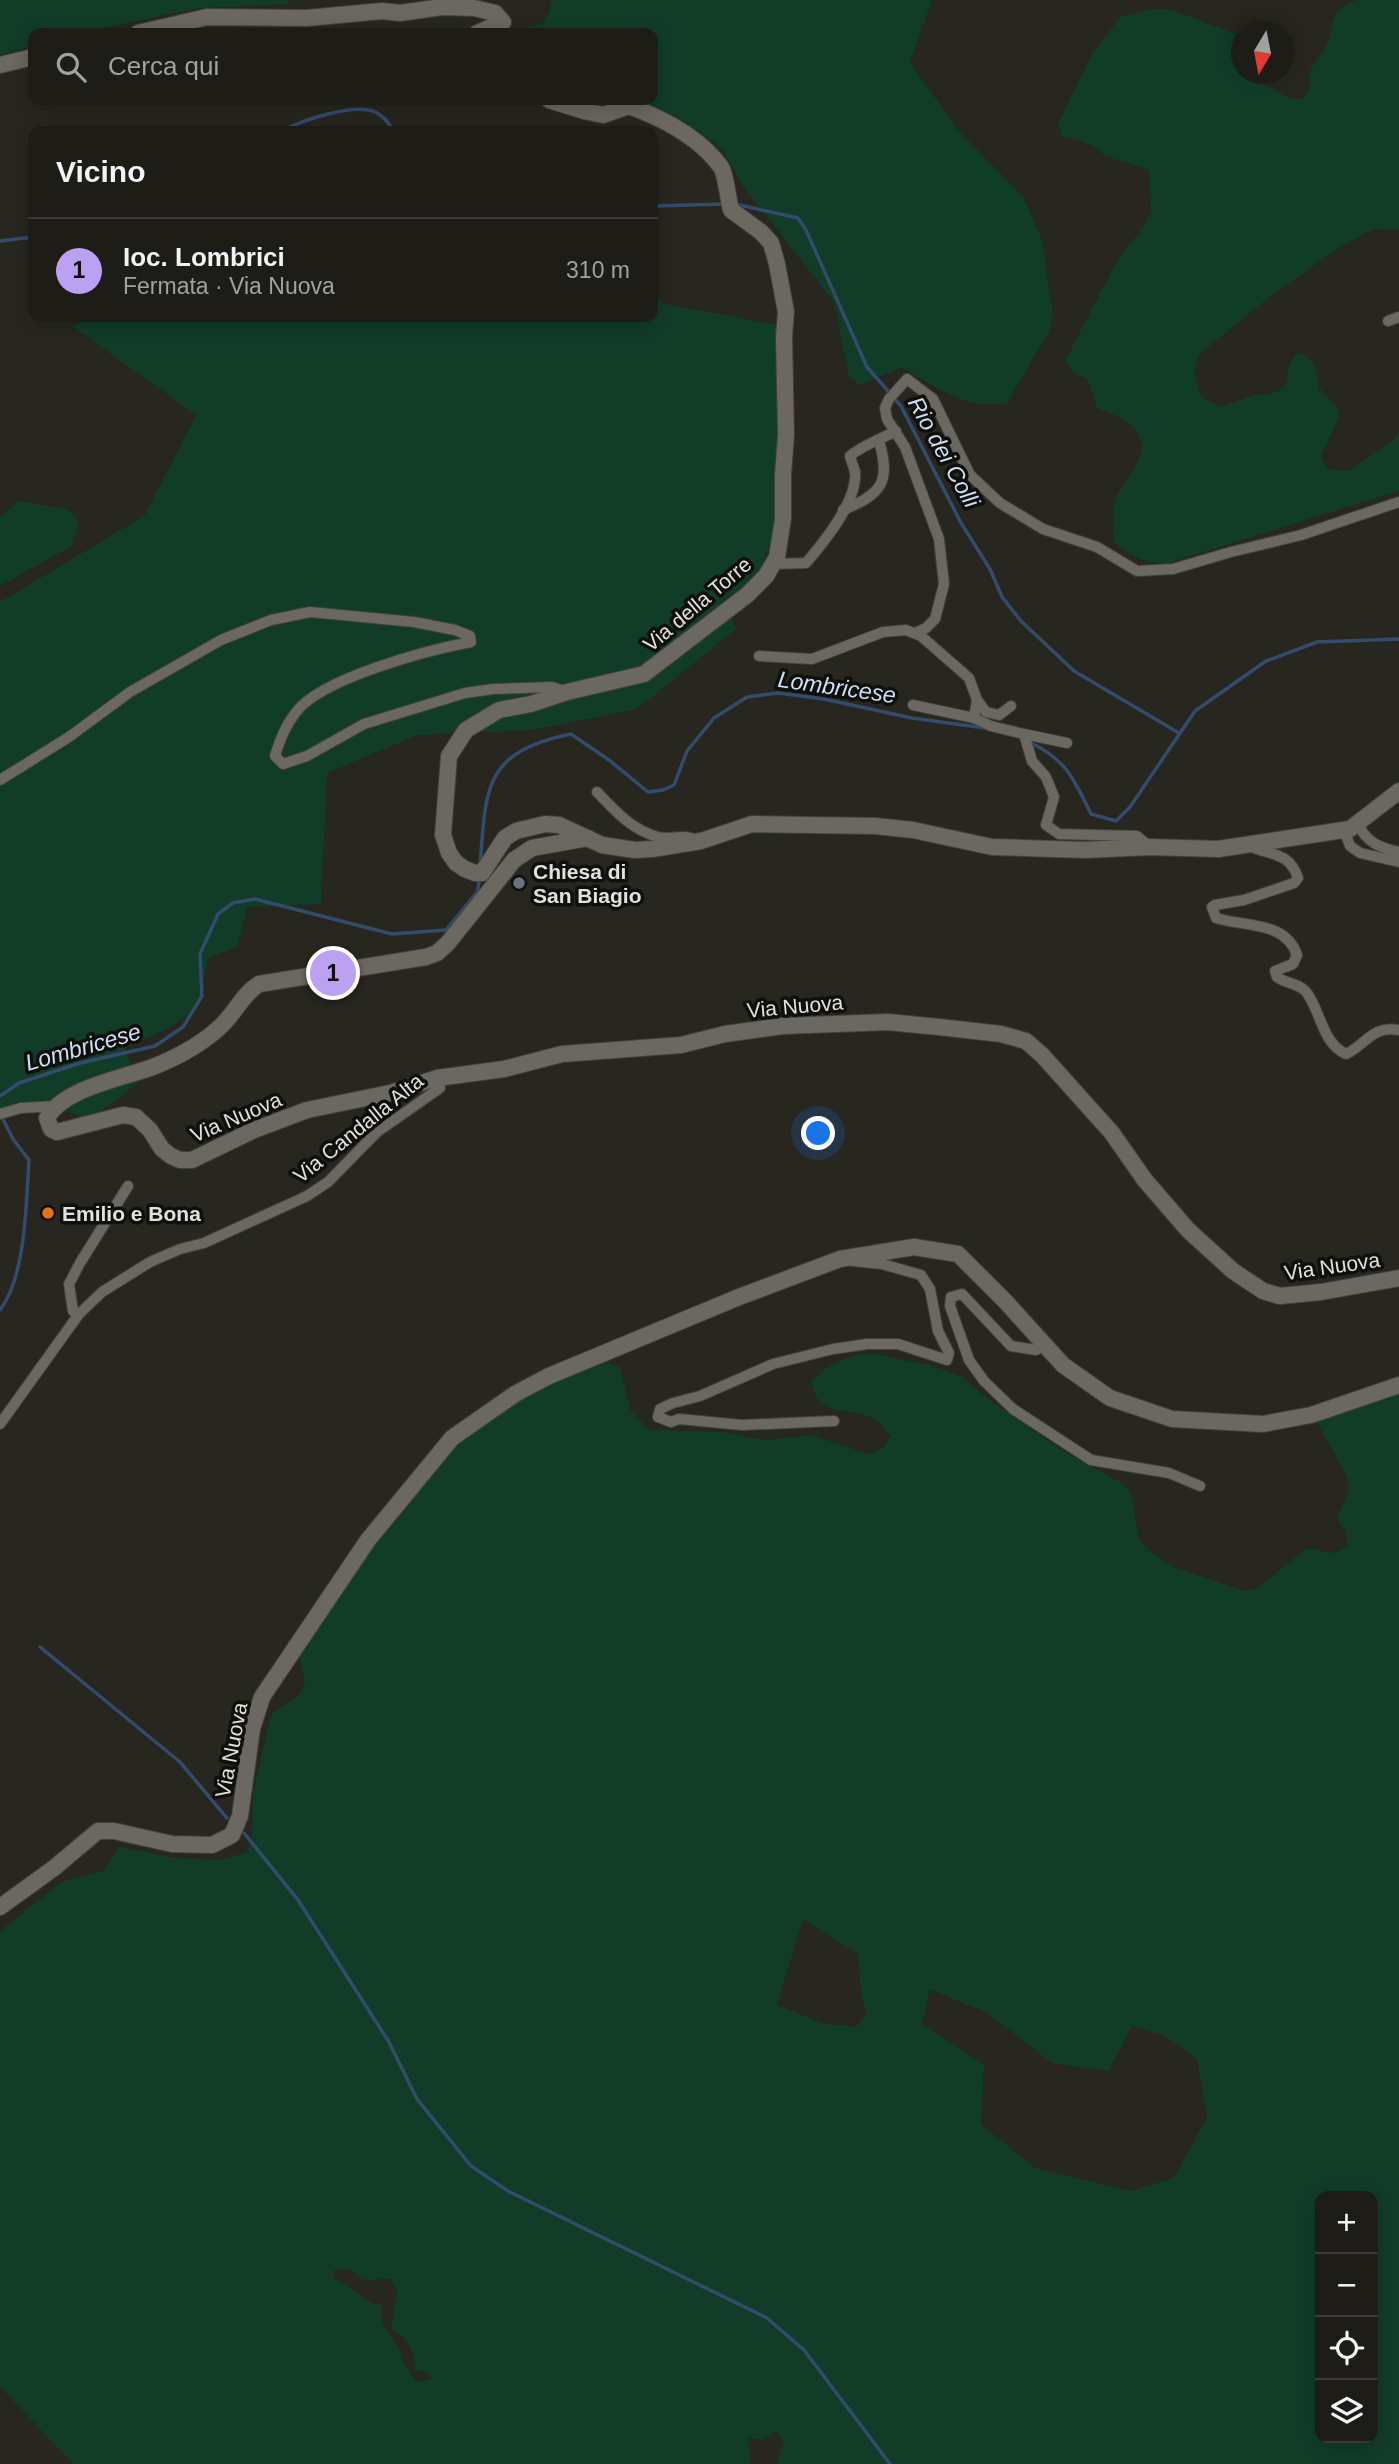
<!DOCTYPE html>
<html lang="it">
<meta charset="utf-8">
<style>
body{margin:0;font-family:Arial,sans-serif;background:#2a2924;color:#f1f3f6}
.controls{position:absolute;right:21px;bottom:21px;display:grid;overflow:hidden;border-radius:14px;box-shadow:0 4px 18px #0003}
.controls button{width:63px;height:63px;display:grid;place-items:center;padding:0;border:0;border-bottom:2px solid #3b3a36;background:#1d1c17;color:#f1f3f6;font:35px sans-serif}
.compass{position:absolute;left:1231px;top:21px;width:63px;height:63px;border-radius:50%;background:#1d1c17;box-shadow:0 4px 18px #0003;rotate:190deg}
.you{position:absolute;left:819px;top:1134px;width:24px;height:24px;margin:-18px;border:5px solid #fff;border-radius:50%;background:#1a73e8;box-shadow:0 0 0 10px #1a73e833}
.badge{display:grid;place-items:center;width:46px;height:46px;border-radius:50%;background:#bca0f2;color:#111;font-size:23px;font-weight:700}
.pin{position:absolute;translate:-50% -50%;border:4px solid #fff;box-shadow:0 2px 7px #0006}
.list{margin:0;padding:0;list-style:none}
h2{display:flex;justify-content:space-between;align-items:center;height:91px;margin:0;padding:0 28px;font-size:30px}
h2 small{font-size:23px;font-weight:400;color:#a0a1a1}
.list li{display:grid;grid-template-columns:46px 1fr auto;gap:21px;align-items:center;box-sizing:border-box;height:105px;padding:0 28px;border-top:2px solid #3b3a36}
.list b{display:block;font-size:26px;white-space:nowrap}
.list p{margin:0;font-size:23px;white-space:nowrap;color:#a0a1a1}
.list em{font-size:23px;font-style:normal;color:#a0a1a1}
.icon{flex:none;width:38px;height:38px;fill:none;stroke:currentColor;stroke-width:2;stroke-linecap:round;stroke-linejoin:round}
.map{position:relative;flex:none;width:1399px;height:2464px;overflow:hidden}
.search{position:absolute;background:#1d1c17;box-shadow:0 4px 18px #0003;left:28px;top:28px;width:630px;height:77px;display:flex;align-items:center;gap:18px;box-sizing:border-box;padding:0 24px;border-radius:14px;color:#a0a1a1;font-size:26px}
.panel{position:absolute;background:#1d1c17;box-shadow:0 4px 18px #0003;left:28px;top:126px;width:630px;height:196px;border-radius:14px}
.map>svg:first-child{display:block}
.green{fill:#113c28;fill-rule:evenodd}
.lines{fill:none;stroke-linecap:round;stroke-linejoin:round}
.stream{stroke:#334c6e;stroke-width:3.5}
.street-casing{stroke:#42413c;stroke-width:12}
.secondary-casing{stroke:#42413c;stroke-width:18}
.street{stroke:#6a6860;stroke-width:10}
.secondary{stroke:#6a6860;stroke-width:16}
.worship-dot{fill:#6b7280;stroke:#0f0f0c;stroke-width:2.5}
.food-dot{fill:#e8710a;stroke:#0f0f0c;stroke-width:2.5}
.labels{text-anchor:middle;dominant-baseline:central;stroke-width:7;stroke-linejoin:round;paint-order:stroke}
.street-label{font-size:21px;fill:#e2e1dd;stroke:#0f0f0c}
.poi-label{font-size:21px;font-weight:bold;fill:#e2e1dd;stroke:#0f0f0c;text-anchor:start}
.water-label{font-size:23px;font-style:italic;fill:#cedff7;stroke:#0f0f0c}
</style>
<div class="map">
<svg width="1399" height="2464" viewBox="0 0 1399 2464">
<rect width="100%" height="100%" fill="#27261f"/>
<!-- green -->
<g class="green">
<path d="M 0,0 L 290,0 L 288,4 L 200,8 L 80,33 L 33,33 L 33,46 L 0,55 Z"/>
<path d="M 552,0 L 932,0 L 910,62 L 956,128 L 1023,196 L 1042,240 L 1053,313 L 1051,328 L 1007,403 C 966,411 937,387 902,368 L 860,385 L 849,377 L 834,302 L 745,189 L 725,154 L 715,143 L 677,117 L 637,100 L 653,100 L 653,33 L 510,33 L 543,23 L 550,10 Z"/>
<path d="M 1357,0 L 1399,0 L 1399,230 L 1374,229 L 1342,246 L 1272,295 L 1199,355 C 1192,368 1196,384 1202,397 L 1221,407 L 1254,395 L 1269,394 L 1285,388 L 1289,365 L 1298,352 L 1304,355 L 1315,365 L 1319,387 L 1338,409 L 1340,416 L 1321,455 L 1327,469 L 1349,471 L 1392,441 L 1399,431 L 1399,491 L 1168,563 C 1145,564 1131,557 1114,542 C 1112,527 1111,513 1116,498 C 1122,485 1133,473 1138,460 C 1151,428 1121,417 1097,408 L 1088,380 L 1074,374 L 1065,361 L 1115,264 L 1146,223 L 1151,209 L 1149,170 L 1105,156 L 1093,146 L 1078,140 L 1062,137 L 1058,123 L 1091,55 L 1120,17 L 1151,9 L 1173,10 L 1241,36 L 1242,74 L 1264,74 L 1264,84 L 1290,98 L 1304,99 C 1313,85 1308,86 1310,73 C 1312,64 1321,56 1325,48 C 1336,25 1327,11 1357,0 Z"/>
<path d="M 653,294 L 665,304 L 779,325 L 776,528 L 753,588 L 723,599 L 736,629 L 637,709 L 533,730 L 418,735 L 327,773 L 321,904 L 247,907 L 238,947 L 208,958 L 199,1006 L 168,1029 L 125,1048 L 137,1084 L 90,1119 L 39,1103 L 0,1116 L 0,602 L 144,516 L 196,415 L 73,327 L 87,317 L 653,317 Z"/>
<path d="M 18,501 L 69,510 L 79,522 L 72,546 L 0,586 L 0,518 Z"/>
<path d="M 861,1354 L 876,1354 L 933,1366 L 961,1376 L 992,1402 L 1066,1453 L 1124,1484 L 1132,1496 L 1138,1539 L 1149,1550 L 1174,1567 L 1245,1591 L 1259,1587 L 1306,1548 L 1334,1553 L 1347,1546 L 1346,1531 L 1337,1519 L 1348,1492 L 1347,1477 L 1316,1421 L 1399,1389 L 1399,2464 L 777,2464 L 783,2442 L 776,2430 L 764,2440 L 748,2438 L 751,2464 L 73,2464 L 0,2387 L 0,1931 L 61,1882 L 103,1871 L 119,1847 L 176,1858 L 219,1860 L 247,1852 L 252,1838 L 253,1795 L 268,1725 L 273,1712 L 298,1697 L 305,1684 L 299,1654 L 391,1522 L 461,1441 L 511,1404 L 560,1379 L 605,1362 L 620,1367 L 630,1409 L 649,1430 L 722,1432 L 765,1440 L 811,1435 L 868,1454 L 882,1449 L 890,1436 C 866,1393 820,1431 811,1382 C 824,1367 841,1358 861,1354 ZM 803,1919 L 858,1954 L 861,1994 L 866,2013 L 856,2027 L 822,2023 L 777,2005 ZM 930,1990 L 986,2012 L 1052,2063 L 1109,2071 L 1132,2026 L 1165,2036 L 1197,2059 L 1207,2118 L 1173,2178 L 1131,2191 L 1035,2168 L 981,2124 L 984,2065 L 922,2024 ZM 1320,2196 L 1373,2196 L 1373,2438 L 1320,2438 ZM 348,2269 L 363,2280 L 391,2279 L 397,2291 L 391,2328 C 406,2338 416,2350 414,2370 L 428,2373 L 432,2379 L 421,2382 L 415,2381 L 403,2362 L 401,2352 L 382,2323 L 382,2305 C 364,2304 352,2285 334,2278 L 334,2270 Z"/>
</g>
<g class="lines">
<!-- stream -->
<g class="stream">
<path d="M 283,131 C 301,120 355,103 375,112 C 384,116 388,123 394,131"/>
<path d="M 735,204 L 798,218 L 806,230 L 867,367 L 901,406 L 961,523 L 990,569 L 1002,597 L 1021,621 L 1074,671 L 1179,733"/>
<path d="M 653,206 L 724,204"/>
<path d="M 0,241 L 33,237"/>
<path d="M 1029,742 C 1066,759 1074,779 1091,814 L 1116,821 L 1130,807 L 1195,711 L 1266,661 L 1317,642 L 1399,639"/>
<path d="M 480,866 C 486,788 483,752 571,734 L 609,760 L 648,792 L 663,790 L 674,785 L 687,751 L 714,718 L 747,697 L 778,693 L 824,699 L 912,718 L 985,728"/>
<path d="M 0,1096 L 19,1083 L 80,1063 L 155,1046 L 183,1027 L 202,996 L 200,954 L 218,914 L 233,903 L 255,899 L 392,934 L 446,930 L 478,891 L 479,877"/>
<path d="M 0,1310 C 26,1276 26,1203 29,1160 L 13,1139 L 1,1115"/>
<path d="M 40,1647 L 180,1762 L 227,1818"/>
<path d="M 244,1833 L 298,1900 L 389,2042 L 417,2099 L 471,2166 L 508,2191 L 767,2318 L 804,2350 L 890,2464"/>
</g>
<!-- street casing -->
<g class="street-casing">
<g id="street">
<path d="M 1388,321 L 1399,317"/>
<path d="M 843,510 C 882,494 891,482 879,441"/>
<path d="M 774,564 L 806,563 C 824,542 858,501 855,472 C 854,467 851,461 850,456 C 861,446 881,439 896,431"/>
<path d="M 915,633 L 926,628 L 935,619 L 944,584 L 939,539 L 905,447 L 887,419 L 885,408 L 889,399 L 907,379 L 933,399 L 970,475 L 1000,503 L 1043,529 L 1097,547 L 1137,571 L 1173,569 L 1231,552 L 1301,535 L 1399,502"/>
<path d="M 759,656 L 812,659 L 883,632 L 906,630 L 921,636 L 969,678 L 977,700 L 974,718 L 991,726 L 1024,734 L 1032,761 L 1046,777 L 1054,797 L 1046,825 L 1059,834 L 1137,836 L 1150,847"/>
<path d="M 977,700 L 986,712 L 999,715 L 1011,706"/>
<path d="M 913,705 L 974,718"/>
<path d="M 1024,734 L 1067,743"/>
<path d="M 0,780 L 69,737 L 130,692 L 221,640 L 271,620 L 310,612 L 414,622 L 455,630 L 470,636 L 471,642 C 428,650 322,678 296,712 C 285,726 280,740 275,756 L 283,764 L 307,756 L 364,724 L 465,693 L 493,689 L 552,687 L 567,692"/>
<path d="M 597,792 C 615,811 632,830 658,837 C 669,840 680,835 691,838"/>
<path d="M 1358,824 C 1366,842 1380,848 1399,852"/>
<path d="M 1344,830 L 1350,846 L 1360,853 L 1399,862"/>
<path d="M 1249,846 C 1271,856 1289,851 1298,878 L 1294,883 L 1244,900 L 1215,905 L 1212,907 L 1216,918 C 1245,927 1286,921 1297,955 L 1293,964 L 1275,971 L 1277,977 C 1286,984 1300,983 1307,993 C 1321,1012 1322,1043 1346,1054 C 1367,1044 1372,1025 1399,1030"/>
<path d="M 0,1114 L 21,1108 L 57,1106"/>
<path d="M 79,1314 L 73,1311 L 69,1284 L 80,1263 L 128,1186"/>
<path d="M 1044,1345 L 1036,1350 L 1011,1346 L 962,1294 L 951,1297 L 950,1306 L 969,1360 L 984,1381 L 1013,1409 L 1091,1460 L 1169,1473 L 1200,1486"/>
<path d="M 834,1421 L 742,1425 L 679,1419 L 671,1422 L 658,1417 L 660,1409 L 673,1403 L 700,1396 L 773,1364 L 833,1349 L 867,1344 L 898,1344 L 947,1360 L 949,1353 L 938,1331 L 930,1289 L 921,1275 L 882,1264 L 853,1261"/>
<path d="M 0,1424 L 79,1314 L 102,1292 L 150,1262 L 180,1249 L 204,1243 L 307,1196 L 328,1182 L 377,1132 L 440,1088 L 437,1078"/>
</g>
</g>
<!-- secondary casing -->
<g class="secondary-casing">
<g id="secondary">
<path d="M 138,33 L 207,17 L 307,18 L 382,11 L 400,13 L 442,7 L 474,8 L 495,13 L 503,22 L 477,33"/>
<path d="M 0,65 L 33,57"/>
<path d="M 549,100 L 584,111 L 603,115 L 629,106 C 662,118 700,138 721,167 C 726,175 728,199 731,210 L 761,232 L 771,243 L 777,264 L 786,312 L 784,336 L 786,435 L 783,474 L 783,519 L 777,557 L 766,576 L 747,595 L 644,674 L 567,692 L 531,704 L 499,710 L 466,730 L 449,756 L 443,835 L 449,853 L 456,863 L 465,869 L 475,873 L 482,873 L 505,838 L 516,831 L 545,824 L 559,825 L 602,845 L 635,850 L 652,849 L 701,841 L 752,824 L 875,826 L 913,830 L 992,847 L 1084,850 L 1150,847 L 1218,849 L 1350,829 L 1399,791"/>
<path d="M 588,838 L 532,848 L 514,860 L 448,943 L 437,953 L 426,957 L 259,984 C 243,994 236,1011 223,1024 C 204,1043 178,1057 153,1067 C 123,1078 64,1088 47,1118 L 51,1129 L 57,1132 L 123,1115 L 136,1117 L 150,1130 L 162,1149 L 171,1156 L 180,1160 L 192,1160 L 254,1130 L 307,1110 L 390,1093 L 437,1078 L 504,1069 L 562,1054 L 681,1045 L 725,1034 L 783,1026 L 888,1022 L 939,1027 L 1001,1034 L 1026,1041 L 1042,1055 L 1112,1133 L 1144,1179 L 1188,1230 L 1233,1271 L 1263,1291 L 1280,1296 L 1321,1292 L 1399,1278"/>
<path d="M 0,1907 L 54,1868 L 98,1831 L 114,1831 L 172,1844 L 212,1845 L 232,1835 L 240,1816 L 252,1729 L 262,1697 L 368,1540 L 452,1438 L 515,1394 L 549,1376 L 739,1297 L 840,1259 L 914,1247 L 958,1254 L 1006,1302 L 1063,1365 L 1110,1398 L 1172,1419 L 1263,1424 L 1311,1415 L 1399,1385"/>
</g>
</g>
<!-- street -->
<use href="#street" class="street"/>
<!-- secondary -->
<use href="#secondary" class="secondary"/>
</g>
<!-- markers -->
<circle class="worship-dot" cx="519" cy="883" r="7"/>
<circle class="food-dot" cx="48" cy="1213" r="7"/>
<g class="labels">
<!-- street labels -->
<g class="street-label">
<text transform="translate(697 604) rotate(-40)">Via della Torre</text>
<text transform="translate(795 1006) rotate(-5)">Via Nuova</text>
<text transform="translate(236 1117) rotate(-23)">Via Nuova</text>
<text transform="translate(358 1128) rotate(-39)">Via Candalla Alta</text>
<text transform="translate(1332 1266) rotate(-8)">Via Nuova</text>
<text transform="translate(231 1750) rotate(-79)">Via Nuova</text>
</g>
<!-- poi labels -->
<g class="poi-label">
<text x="533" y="871">Chiesa di<tspan x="533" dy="24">San Biagio</tspan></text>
<text x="62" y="1213">Emilio e Bona</text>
</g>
<!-- water labels -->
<g class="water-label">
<text transform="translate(944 452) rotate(61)">Rio dei Colli</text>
<text transform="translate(837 687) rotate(8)">Lombricese</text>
<text transform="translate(83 1047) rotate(-16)">Lombricese</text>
</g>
</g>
</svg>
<div class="controls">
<button>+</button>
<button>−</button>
<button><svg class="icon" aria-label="locate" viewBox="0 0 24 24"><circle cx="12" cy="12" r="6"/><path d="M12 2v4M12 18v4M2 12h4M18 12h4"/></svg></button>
<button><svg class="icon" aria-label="layers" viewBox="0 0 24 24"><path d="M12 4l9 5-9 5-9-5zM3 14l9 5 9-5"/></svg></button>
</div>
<svg class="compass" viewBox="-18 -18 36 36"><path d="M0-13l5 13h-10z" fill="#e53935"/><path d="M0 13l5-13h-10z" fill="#a0a1a1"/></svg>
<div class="you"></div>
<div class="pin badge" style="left:333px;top:973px">1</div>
<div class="search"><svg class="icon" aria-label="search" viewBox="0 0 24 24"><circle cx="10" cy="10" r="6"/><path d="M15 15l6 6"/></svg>Cerca qui</div>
<section class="panel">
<h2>Vicino<small></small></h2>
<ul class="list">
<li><span class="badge">1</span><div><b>Ioc. Lombrici</b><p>Fermata · Via Nuova</p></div><em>310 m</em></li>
</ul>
</section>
</div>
